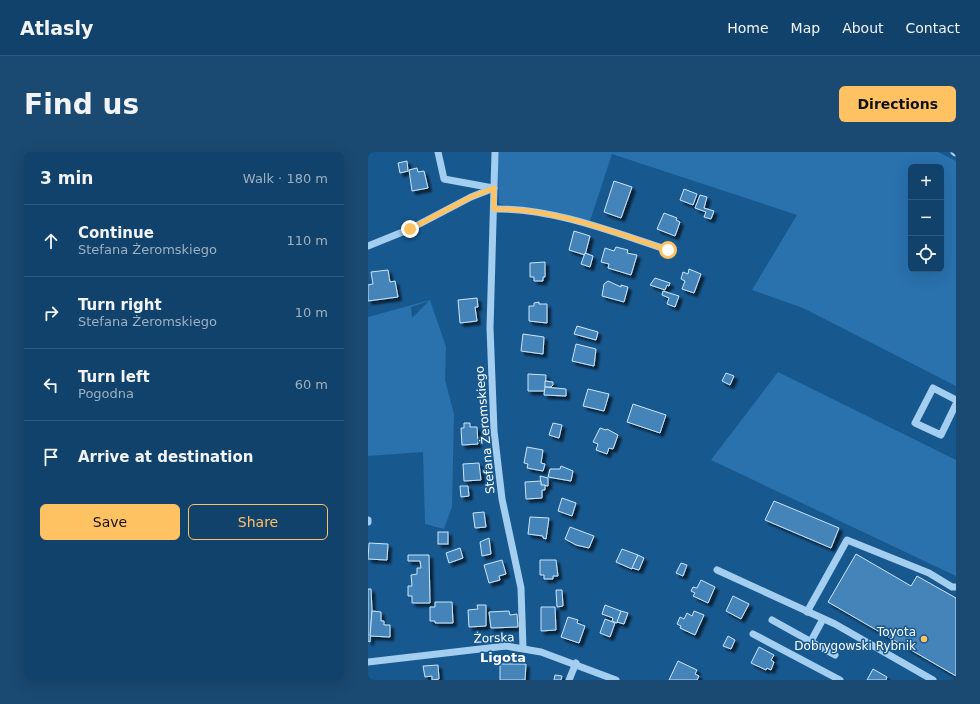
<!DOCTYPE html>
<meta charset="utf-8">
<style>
body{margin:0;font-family:"DejaVu Sans",sans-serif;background:#1a4971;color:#f1f3f6}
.controls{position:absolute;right:12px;top:12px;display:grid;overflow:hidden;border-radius:6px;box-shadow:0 4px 16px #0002}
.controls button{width:36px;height:36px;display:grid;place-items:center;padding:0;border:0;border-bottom:1px solid #305b7e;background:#11426b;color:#f1f3f6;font:20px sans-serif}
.stop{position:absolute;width:12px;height:12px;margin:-9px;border:3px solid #ffc262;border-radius:50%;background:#fff}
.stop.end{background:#ffc262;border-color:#fff;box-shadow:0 1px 4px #0008}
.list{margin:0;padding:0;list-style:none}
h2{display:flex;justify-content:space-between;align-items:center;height:52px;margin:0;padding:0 16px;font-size:17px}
h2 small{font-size:13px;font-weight:400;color:#9cb0c1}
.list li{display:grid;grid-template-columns:26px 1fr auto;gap:12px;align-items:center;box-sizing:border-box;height:72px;padding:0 16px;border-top:1px solid #305b7e}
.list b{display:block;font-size:15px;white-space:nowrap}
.list p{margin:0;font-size:13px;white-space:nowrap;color:#9cb0c1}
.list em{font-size:13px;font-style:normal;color:#9cb0c1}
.actions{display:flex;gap:8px;padding:12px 16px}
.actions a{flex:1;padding:9px 0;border:1px solid #ffc262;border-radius:6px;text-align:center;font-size:14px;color:#ffc262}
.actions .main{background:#ffc262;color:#111}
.icon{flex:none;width:22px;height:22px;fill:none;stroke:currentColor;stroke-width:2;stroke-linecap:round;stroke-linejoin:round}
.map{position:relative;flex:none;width:588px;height:528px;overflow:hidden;border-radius:6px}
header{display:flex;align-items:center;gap:24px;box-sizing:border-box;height:56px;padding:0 20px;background:#11426b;border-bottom:1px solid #305b7e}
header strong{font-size:19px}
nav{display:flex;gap:22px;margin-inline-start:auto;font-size:14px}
.intro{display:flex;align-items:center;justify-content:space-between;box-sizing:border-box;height:96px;padding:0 24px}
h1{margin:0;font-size:28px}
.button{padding:10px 18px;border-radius:6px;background:#ffc262;color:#111;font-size:14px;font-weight:700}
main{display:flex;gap:24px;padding:0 24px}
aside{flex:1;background:#11426b;border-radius:6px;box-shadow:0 4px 16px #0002}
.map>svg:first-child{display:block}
.green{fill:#2972ae;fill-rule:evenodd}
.building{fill:#4484b9;stroke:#cae5fb;filter:url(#shadow)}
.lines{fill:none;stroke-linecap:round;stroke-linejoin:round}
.minor{stroke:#a3cef0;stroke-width:7}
.route{stroke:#ffc262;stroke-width:5}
.poi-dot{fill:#ffc262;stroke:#17588f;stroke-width:1.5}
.labels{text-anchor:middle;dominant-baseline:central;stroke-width:3;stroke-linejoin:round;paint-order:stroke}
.street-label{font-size:12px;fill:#fff;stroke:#17588f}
.poi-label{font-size:12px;fill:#fff;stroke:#17588f;text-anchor:end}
.neighbourhood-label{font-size:13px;font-weight:bold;fill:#fff;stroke:#17588f}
</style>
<header>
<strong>Atlasly</strong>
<nav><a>Home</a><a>Map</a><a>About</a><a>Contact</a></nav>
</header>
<div class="intro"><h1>Find us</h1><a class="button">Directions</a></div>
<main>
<aside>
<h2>3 min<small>Walk · 180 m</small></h2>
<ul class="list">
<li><svg class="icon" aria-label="ahead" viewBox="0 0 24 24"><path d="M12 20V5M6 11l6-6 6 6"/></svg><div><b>Continue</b><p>Stefana Żeromskiego</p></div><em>110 m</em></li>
<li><svg class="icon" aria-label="right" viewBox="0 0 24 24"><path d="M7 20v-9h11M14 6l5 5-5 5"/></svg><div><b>Turn right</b><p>Stefana Żeromskiego</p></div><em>10 m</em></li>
<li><svg class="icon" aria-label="left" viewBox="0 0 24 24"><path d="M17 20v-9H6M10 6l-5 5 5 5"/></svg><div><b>Turn left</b><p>Pogodna</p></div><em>60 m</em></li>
<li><svg class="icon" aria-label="arrive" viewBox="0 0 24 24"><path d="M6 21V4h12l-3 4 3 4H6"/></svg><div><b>Arrive at destination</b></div></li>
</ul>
<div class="actions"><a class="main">Save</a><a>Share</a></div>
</aside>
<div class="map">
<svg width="588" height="528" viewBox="0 0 588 528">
<defs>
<filter id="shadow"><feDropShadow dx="3.5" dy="3.5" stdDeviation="1" flood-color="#0009"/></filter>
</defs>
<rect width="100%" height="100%" fill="#17588f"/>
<!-- green -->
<g class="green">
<path d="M 129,0 L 570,0 L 588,9 L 588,234 L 435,156 L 384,138 L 429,63 L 244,2 L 222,69 L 131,52 ZM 543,15 L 573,15 L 573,117 L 543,117 Z"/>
<path d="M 62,148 L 78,195 L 77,228 L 86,262 L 84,355 L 76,377 L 57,372 L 55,300 L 0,304 L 0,165 ZM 61,149 L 44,166 L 43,155 Z"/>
<path d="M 410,220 L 588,308 L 588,424 L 343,308 Z"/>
</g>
<!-- building -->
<g class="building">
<path d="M 39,9 L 40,19 L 32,21 L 30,11 Z"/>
<path d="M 49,16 L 50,20 L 56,19 L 60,36 L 44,39 L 41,18 Z"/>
<path d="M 246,29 L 264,35 L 253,66 L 236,60 Z"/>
<path d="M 316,37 L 329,42 L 325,53 L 312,48 Z"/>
<path d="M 332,43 L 339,45 L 336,56 L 346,59 L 343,67 L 336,65 L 338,60 L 327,56 Z"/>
<path d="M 296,61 L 309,66 L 308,68 L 312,70 L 307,84 L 289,77 Z"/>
<path d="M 206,79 L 222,84 L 217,103 L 201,98 Z"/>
<path d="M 248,95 L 260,98 L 259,101 L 269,103 L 263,123 L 240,116 L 241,112 L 233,110 L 237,96 L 246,99 Z"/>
<path d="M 217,101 L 225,104 L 222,115 L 213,112 Z"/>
<path d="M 177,110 L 177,125 L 175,125 L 175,129 L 166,129 L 166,125 L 162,125 L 162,111 Z"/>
<path d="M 321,117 L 333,122 L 326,141 L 314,137 L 317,129 L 313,127 L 315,120 L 320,122 Z"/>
<path d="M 20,118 L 22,130 L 27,129 L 30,145 L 0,149 L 0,133 L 5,132 L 3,120 Z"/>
<path d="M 287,126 L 302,131 L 301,134 L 299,133 L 297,138 L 282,133 Z"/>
<path d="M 240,129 L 253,135 L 253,133 L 260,135 L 256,150 L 234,144 L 236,132 Z"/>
<path d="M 295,139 L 311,144 L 307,155 L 299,152 L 301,146 L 294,143 Z"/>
<path d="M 109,146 L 110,155 L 107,155 L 109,169 L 92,171 L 90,148 Z"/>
<path d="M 171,150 L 171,152 L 179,152 L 179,171 L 161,169 L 161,154 L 166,154 L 166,151 Z"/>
<path d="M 209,174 L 230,180 L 228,188 L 206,182 Z"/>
<path d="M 155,182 L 176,185 L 175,202 L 153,199 Z"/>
<path d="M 208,192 L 228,197 L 226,214 L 204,209 Z"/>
<path d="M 358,221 L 366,224 L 362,233 L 354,229 Z"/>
<path d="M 160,222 L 178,223 L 177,239 L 160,239 Z"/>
<path d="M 177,229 L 185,230 L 185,233 L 183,235 L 177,235 Z"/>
<path d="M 177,235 L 198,237 L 198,244 L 176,243 Z"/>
<path d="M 220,237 L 241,242 L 236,259 L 215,254 Z"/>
<path d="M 265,252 L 298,263 L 292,281 L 259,270 Z"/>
<path d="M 96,271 L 102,271 L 102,275 L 109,275 L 110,292 L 94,293 L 93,276 L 96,276 Z"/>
<path d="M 185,271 L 194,273 L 191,286 L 181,283 Z"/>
<path d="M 232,276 L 238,278 L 239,277 L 250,283 L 245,297 L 241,296 L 239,302 L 228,298 L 230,292 L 225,290 Z"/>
<path d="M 159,295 L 175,298 L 173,311 L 177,312 L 175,319 L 159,316 L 160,312 L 156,311 Z"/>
<path d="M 111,311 L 113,328 L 96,329 L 95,312 Z"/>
<path d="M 193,314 L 205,319 L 203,329 L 180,325 L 182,317 L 192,317 Z"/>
<path d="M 172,324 L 180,326 L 180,334 L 173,333 Z"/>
<path d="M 173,329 L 173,333 L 177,333 L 177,338 L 174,338 L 174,346 L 158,347 L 157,330 Z"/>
<path d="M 92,334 L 100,334 L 101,344 L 93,345 Z"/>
<path d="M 194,346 L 208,351 L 204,364 L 190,359 Z"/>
<path d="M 406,349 L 471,376 L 463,396 L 397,368 Z"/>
<path d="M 116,360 L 118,375 L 107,376 L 105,361 Z"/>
<path d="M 162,365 L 181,366 L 178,387 L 175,386 L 175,384 L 160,382 Z"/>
<path d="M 202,375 L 226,384 L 221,396 L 208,393 L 197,387 Z"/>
<rect x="70" y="380" width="10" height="12"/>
<path d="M 121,386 L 123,402 L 114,404 L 112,390 Z"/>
<path d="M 1,391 L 20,392 L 19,408 L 0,407 Z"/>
<path d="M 92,396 L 95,406 L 81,411 L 78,401 Z"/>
<path d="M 254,397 L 270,403 L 264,417 L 248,410 Z"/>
<path d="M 488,402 L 543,434 L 549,424 L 588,446 L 588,524 L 460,450 Z"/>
<path d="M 40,403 L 61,403 L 62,451 L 44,451 L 44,444 L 40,444 L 40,434 L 44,434 L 43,423 L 49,422 L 49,416 L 53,416 L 52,409 L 40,409 Z"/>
<path d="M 270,403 L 276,406 L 271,418 L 264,416 Z"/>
<path d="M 134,408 L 138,422 L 131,424 L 132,428 L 121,431 L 116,413 Z"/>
<path d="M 172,408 L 188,408 L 190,424 L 185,424 L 185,427 L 176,427 L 176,423 L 172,423 Z"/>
<path d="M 313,411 L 319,413 L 315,424 L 308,421 Z"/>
<path d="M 333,428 L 347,435 L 340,451 L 325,444 L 327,441 L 323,439 L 325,435 L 329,436 Z"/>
<path d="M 0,437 L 3,437 L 4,458 L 2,490 L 0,489 Z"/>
<path d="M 188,438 L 194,438 L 195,454 L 189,455 Z"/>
<path d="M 365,444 L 381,452 L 373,467 L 358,459 Z"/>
<path d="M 67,450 L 84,450 L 85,471 L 67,471 L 67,469 L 62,469 L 62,455 L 67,455 Z"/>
<path d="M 109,453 L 118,453 L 118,474 L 101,475 L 100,458 L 110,457 Z"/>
<path d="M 237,453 L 253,459 L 249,471 L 244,469 L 245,466 L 234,462 Z"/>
<path d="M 173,455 L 187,455 L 188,478 L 173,479 Z"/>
<path d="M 4,459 L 13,460 L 13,469 L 16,469 L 16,473 L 22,473 L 22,485 L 2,484 Z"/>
<path d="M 141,459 L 142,463 L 149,462 L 150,475 L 123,476 L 121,460 Z"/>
<path d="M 253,459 L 260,461 L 256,472 L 249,470 Z"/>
<path d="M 326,459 L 336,463 L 327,483 L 312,476 L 313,474 L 309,472 L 312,465 L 316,467 L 319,461 L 324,464 Z"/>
<path d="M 200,465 L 210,468 L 209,471 L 217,474 L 211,491 L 193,485 Z"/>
<path d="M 237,467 L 247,471 L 242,485 L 232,481 Z"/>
<path d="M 360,484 L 367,488 L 363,497 L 355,494 Z"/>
<path d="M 391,495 L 406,503 L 403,508 L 406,510 L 403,518 L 399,516 L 398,518 L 383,511 Z"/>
<path d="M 310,509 L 329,518 L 327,522 L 331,524 L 329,528 L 301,528 Z"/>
<path d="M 132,512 L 158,512 L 157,528 L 132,528 Z"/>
<path d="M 70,513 L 71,527 L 64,528 L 64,524 L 57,525 L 55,514 Z"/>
<path d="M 505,517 L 519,525 L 518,528 L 499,528 Z"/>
<path d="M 187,523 L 194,524 L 193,528 L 186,528 Z"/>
</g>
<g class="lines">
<!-- minor -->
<g class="minor">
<path d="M 70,0 L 76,27 L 125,36"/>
<path d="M 127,0 L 122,176 L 126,279 L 134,347 L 153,436 L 155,496"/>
<path d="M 586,0 L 588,1"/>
<path d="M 126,57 C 185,56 245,80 300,98"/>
<path d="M 0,94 L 42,77 L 103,45 L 126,36"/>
<path d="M 588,248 L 565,236 L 547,271 L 573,283 L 588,252"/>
<path d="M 0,368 L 0,370"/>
<path d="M 349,418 L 467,472 L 565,528"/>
<path d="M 439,460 L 479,388 L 561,421 L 584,435 L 588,435"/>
<path d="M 404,468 L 467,503"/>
<path d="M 385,482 L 472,528"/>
<path d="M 443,489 L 455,467"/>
<path d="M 0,510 L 138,494 L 173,500 L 248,528"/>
<path d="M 201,528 L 208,511"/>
</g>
</g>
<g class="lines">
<!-- route -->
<path class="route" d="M 42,77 L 103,45 L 126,36 L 126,57 C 185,56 245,80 300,98"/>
</g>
<!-- markers -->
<circle class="poi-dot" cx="556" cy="487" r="4"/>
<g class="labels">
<!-- street labels -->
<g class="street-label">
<text transform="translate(117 278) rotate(-95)">Stefana Żeromskiego</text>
<text transform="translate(126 486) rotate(-2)">Żorska</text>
</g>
<!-- poi labels -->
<g class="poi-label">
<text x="548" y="480">Toyota<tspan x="548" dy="14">Dobrygowski Rybnik</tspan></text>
</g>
<!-- neighbourhood labels -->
<g class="neighbourhood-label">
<text x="135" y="505">Ligota</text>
</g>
</g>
</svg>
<div class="controls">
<button>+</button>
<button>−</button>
<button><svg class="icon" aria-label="locate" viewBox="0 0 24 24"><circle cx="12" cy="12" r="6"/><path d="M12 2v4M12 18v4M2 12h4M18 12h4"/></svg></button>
</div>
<div class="stop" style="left:300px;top:98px"></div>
<div class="stop end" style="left:42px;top:77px"></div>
</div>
</main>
